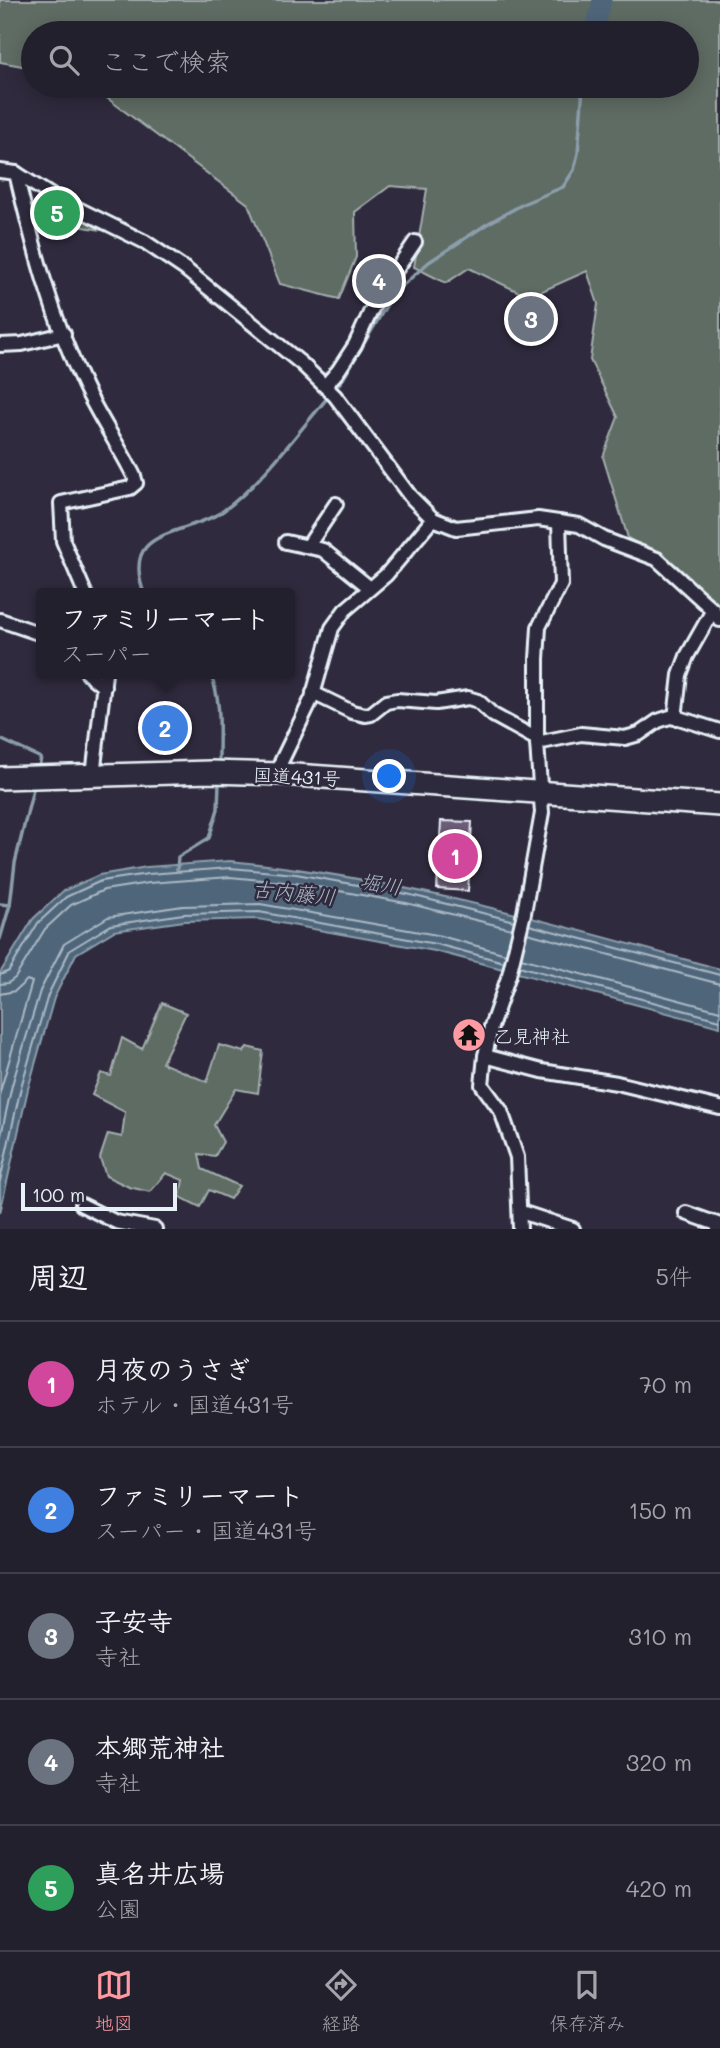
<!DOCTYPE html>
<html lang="ja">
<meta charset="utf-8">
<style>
body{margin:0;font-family:Mali,"Klee One",sans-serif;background:#2f2d3a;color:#f1f3f6}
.scale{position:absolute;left:21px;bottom:18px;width:156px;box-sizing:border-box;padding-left:7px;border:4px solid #e8f1f8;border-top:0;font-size:19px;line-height:24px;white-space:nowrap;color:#e8f1f8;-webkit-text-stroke:5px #2f2a3d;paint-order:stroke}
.you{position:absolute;left:390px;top:777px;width:24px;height:24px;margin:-18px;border:5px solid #fff;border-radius:50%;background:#1a73e8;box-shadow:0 0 0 10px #1a73e833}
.badge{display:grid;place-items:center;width:46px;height:46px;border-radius:50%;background:#ff9aa2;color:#fff;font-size:23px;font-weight:700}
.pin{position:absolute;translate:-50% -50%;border:4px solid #fff;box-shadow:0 2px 7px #0006}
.popup{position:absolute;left:36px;top:588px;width:259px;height:91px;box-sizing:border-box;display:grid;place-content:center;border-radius:7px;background:#23202e;filter:drop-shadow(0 2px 5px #0005);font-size:23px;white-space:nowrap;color:#a3a3aa}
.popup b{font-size:26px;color:#f1f3f6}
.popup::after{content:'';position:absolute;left:50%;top:100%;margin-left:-14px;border:14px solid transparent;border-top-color:#23202e}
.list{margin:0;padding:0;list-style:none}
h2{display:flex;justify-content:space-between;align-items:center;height:91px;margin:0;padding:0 28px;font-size:30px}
h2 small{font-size:23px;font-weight:400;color:#a3a3aa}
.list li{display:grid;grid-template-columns:46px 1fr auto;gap:21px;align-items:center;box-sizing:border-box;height:126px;padding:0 28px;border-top:2px solid #403e4a}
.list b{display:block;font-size:26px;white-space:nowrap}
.list p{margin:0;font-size:23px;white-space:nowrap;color:#a3a3aa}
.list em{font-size:23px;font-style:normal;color:#a3a3aa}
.icon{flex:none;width:38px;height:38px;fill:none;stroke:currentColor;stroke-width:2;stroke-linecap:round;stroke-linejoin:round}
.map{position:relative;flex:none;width:720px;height:1229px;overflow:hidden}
.search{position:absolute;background:#23202e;box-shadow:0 4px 18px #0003;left:21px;right:21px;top:21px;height:77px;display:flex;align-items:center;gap:18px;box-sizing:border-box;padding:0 24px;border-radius:38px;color:#a3a3aa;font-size:26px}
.sheet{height:721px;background:#23202e}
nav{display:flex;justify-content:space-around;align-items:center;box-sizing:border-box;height:98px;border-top:2px solid #403e4a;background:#23202e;font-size:19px;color:#a3a3aa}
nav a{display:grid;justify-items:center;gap:4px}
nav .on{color:#ff9aa2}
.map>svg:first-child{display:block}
.green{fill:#5e6c63;stroke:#a3aeae;stroke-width:2}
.water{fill:#4f667a;stroke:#8c9eac;stroke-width:2}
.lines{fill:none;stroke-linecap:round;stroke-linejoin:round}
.shore{stroke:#abb9c6;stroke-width:2}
.stream{stroke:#8c9eac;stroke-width:3.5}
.river{stroke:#4f667a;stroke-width:19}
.building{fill:#6e5d78;stroke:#e8f1f8;stroke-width:2}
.minor-casing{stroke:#e8f1f8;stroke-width:18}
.trunk-casing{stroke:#e8f1f8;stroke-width:26}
.minor{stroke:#2f2a3d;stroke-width:12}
.trunk{stroke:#2f2a3d;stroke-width:21}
.labels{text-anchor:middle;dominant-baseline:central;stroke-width:5;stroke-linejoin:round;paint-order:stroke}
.street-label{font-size:19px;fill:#e8f1f8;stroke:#2f2a3d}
.poi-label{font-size:19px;fill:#e8f1f8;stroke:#2f2a3d;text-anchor:start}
.water-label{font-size:21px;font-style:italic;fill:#abb9c6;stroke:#2f2a3d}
</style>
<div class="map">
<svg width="720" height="1229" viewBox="0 0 720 1229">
<rect width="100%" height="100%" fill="#2f2a3d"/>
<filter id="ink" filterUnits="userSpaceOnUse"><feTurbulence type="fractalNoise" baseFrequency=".0143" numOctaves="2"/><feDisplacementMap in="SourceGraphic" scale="14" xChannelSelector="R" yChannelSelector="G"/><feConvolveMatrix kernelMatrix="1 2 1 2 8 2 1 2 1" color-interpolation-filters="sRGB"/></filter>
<g filter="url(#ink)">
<!-- green -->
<g class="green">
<path d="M 0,0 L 720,0 L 720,608 L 718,610 L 676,565 L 628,538 L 603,457 L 618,417 L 590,360 L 598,304 L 587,271 L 529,297 L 469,268 L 446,283 L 414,267 L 427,189 L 390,186 L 355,212 L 356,257 L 339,299 L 280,284 L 248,204 L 91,86 L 687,86 L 687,33 L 33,33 L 33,68 L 0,62 Z"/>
<path d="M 47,198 L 119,233 L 37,219 L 34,207 Z"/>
<path d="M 162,1003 L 186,1013 L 162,1063 L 207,1082 L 219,1045 L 244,1052 L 247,1047 L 263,1051 L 258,1093 L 236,1089 L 214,1125 L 223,1142 L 215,1156 L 199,1154 L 202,1169 L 239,1186 L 230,1199 L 209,1190 L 200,1207 L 180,1197 L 183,1180 L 166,1173 L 150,1192 L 129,1187 L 106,1176 L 100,1158 L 108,1134 L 122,1137 L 125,1112 L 92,1095 L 101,1073 L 111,1076 L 122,1038 L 142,1049 Z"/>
</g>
<!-- water -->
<path class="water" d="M 230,861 C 398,877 559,925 720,969 L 720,1027 L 435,951 L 258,919 L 184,921 L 114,931 L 76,954 L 54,998 L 28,1089 L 0,1213 L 0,973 L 33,919 L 63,891 L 99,875 L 147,867 Z"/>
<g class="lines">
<!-- shore -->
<g class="shore">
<path d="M 529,925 L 720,975"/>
<path d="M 527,933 L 720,984"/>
<path d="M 521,958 L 720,1011"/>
<path d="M 519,966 L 720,1020"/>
<path d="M 0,975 L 9,971 L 38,923 L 66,897 L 101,881 L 148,874 L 230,868 L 296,874 L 407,894 L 514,921"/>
<path d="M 0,984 L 8,983 L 15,978 L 45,929 L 71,905 L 104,890 L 149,883 L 230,877 L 295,883 L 406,903 L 512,929"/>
<path d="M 0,994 L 15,991 L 27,980 L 32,982 L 0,1092"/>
<path d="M 0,1140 L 12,1085 L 40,991 L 64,944 L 108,917 L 183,906 L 260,904 L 437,935 L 506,954"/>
<path d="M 0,1181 L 21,1087 L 48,995 L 70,950 L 111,925 L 183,914 L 259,912 L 436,944 L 504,962"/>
</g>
<!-- stream -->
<g class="stream">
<path d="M 334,390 L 343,379 L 393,294 L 429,262 L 487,224 L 525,203 L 563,187 L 574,170 L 578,153 L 583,86"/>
<path d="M 144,593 C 139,580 135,559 146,547 C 161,530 202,526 223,511 C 260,485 299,431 329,396"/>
<path d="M 210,674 C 222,699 219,731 219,758"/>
<path d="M 0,739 L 41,758 L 38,770"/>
<path d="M 177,870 L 178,857 L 209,838 L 218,809 L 219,783"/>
<path d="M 0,904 L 10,905 L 0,939"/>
<path d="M 10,905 L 15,863 L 34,785"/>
</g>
<!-- river -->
<path class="river" d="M 594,33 L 602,0"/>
</g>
<!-- building -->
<g class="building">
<path d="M 530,310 L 557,319 L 553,334 L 549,335 L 541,333 L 542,330 L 525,324 Z"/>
<path d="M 151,718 L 182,719 L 182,738 L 151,737 Z"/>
<path d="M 441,821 L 472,822 L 468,891 L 437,889 Z"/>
</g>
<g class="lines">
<!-- minor casing -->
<g class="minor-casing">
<g id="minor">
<path d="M 0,171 L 16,173 L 52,196 L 145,242 L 185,269 L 302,364 L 335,396 L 410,496 L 433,519 L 456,528 L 538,519 L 579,525 L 604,539 L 657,559 L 713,610 L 720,620"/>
<path d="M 16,173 C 33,246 52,319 85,387 C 99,417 119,446 134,476 L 136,483 L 130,488 L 61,503 L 63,541 L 85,593"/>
<path d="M 0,345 L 22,344 L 64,334"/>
<path d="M 325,386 L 338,371 L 355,345 L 377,298 L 415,242"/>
<path d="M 286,542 L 323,550 L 370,588"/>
<path d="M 308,546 L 336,504"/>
<path d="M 0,620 L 41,634"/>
<path d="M 88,674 L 104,687"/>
<path d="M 313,693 L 352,712 L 365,715 L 371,714 L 386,702 L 397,700 L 436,703 L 468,698 L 478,701 L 493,715 L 537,739"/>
<path d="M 675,718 L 680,675 L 687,656 L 713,610"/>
<path d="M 537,743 L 581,734 L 625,738 L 639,734 L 658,721 L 670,717 L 679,718 L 720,731"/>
<path d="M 281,774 L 281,762 L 312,698 L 332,628 L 345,610 L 386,575 L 433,519"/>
<path d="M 93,775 L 105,674"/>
<path d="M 485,1056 L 542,1071 L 617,1083 L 720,1108"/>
<path d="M 82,1205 L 116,1222 L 155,1229"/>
<path d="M 521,1212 L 573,1229"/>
<path d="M 686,1213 L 720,1225 L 718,1229"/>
<path d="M 520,1229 L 517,1157 L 501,1111 L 482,1085 L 485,1056 L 491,1027 L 509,975 L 524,913 L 542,813 L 537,743 L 537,659 L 539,627 L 561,584 L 559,522"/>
</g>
</g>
<!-- trunk casing -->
<g class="trunk-casing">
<path id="trunk" d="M 0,778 L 210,772 L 281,774 L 720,805"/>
</g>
<!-- minor -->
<use href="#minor" class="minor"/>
<!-- trunk -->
<use href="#trunk" class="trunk"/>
</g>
</g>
<!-- icons -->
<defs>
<g id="temple-disc" transform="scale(1.75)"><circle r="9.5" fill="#ff9aa2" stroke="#2f2a3d"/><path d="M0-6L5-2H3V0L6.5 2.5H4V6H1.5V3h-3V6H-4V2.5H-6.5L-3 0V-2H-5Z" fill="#111"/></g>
</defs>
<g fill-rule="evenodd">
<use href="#temple-disc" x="469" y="1035"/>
</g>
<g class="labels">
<!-- street labels -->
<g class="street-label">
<text transform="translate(297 776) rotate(3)">国道431号</text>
</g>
<!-- poi labels -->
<g class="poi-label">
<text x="494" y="1035">乙見神社</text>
</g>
<!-- water labels -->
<g class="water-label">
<text transform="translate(381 883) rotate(10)">堀川</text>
<text transform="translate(294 892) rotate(6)">古内藤川</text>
</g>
</g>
</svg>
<div class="scale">100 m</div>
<div class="you"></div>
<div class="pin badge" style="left:455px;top:856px;background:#d1479c">1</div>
<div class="pin badge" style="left:165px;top:728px;background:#3f7fe0">2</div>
<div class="popup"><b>ファミリーマート</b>スーパー</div>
<div class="pin badge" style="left:531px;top:319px;background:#6b7280">3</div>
<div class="pin badge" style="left:379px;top:281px;background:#6b7280">4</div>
<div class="pin badge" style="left:57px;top:213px;background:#2e9e5b">5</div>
<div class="search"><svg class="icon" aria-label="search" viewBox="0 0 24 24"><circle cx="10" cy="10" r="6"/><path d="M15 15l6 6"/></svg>ここで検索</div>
</div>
<section class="sheet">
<h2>周辺<small>5件</small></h2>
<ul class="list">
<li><span class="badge" style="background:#d1479c">1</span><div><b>月夜のうさぎ</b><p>ホテル · 国道431号</p></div><em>70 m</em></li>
<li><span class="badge" style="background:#3f7fe0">2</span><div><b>ファミリーマート</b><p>スーパー · 国道431号</p></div><em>150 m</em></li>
<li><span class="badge" style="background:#6b7280">3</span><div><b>子安寺</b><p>寺社</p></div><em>310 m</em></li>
<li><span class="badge" style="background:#6b7280">4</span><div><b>本郷荒神社</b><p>寺社</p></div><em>320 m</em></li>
<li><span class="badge" style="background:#2e9e5b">5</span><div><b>真名井広場</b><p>公園</p></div><em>420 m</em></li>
</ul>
</section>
<nav>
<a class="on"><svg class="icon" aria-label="map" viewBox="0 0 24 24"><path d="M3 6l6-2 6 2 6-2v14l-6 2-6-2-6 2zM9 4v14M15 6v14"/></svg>地図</a>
<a><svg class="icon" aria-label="directions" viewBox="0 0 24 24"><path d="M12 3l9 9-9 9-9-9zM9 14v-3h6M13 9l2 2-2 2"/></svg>経路</a>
<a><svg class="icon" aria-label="saved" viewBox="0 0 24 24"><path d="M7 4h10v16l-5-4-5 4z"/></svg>保存済み</a>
</nav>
